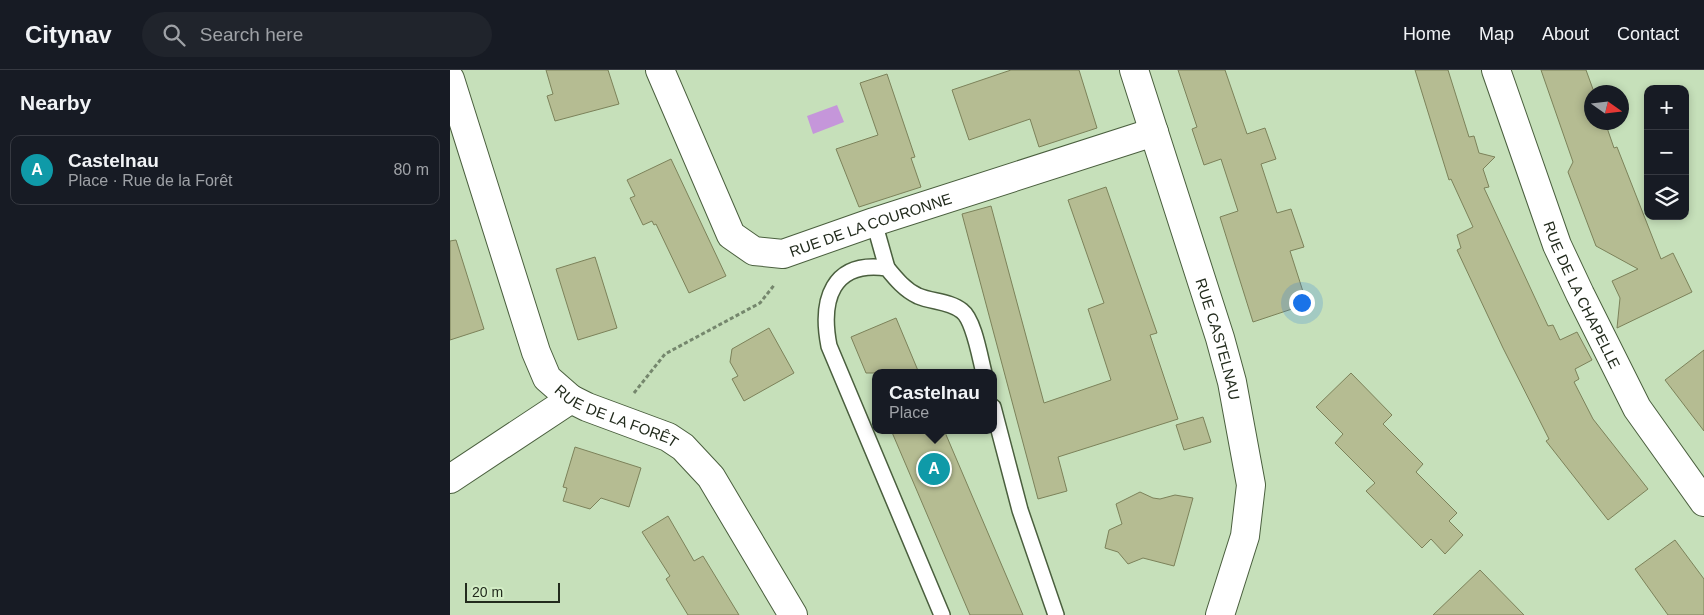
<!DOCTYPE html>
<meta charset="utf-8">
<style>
body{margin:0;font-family:Arial,sans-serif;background:#20242c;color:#f1f3f6}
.controls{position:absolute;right:15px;top:15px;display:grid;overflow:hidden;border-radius:10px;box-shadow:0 2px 8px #0003}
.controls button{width:45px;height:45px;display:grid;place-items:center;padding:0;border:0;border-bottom:1px solid #363941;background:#171b24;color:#f1f3f6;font:25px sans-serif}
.compass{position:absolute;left:1134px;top:15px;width:45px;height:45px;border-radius:50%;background:#171b24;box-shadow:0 2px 8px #0003;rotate:104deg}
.scale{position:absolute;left:15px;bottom:12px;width:95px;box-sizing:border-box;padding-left:5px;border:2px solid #222b1d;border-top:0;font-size:14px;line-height:18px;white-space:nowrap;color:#222b1d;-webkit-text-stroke:4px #d3edc6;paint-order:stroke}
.you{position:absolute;left:851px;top:232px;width:18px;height:18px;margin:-12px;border:4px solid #fff;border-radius:50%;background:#1a73e8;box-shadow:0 0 0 8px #1a73e833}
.badge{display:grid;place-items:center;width:32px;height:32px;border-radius:50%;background:#1a73e8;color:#fff;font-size:16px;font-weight:700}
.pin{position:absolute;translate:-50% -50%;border:2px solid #fff;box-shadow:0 1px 5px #0006}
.popup{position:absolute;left:422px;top:299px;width:125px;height:65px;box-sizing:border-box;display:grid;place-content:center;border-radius:10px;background:#171b24;filter:drop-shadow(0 1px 4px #0005);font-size:16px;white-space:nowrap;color:#9ea1a6}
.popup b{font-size:19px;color:#f1f3f6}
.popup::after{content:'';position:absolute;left:50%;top:100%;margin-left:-10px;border:10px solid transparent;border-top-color:#171b24}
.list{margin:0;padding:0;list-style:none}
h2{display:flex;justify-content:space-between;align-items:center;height:65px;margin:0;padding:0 20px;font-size:21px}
h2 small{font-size:16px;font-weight:400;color:#9ea1a6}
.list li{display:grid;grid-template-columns:32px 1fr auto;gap:15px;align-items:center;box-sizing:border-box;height:70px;margin:0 10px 10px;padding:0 10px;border:1px solid #363941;border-radius:10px}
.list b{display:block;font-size:19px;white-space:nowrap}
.list p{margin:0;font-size:16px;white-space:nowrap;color:#9ea1a6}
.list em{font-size:16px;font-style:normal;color:#9ea1a6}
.icon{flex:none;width:28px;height:28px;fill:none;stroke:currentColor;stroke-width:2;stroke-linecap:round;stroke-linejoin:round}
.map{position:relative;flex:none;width:1254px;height:545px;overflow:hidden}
header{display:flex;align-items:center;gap:30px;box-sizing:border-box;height:70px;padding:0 25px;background:#171b24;border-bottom:1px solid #363941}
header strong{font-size:24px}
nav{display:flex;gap:28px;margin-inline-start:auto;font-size:18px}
.search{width:350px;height:45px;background:#20242c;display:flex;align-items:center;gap:12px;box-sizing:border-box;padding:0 18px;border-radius:28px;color:#9ea1a6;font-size:19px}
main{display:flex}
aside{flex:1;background:#171b24}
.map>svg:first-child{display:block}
.water{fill:#c596da}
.building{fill:#b5bc92;stroke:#7c825a}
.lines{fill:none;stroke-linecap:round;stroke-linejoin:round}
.lane-casing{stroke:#4a5f3e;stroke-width:18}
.street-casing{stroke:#4a5f3e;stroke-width:30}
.path{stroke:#75876d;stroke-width:3;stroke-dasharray:4 2.5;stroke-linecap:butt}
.lane{stroke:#fff;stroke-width:15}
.street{stroke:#fff;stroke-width:28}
.labels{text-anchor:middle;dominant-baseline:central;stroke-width:4.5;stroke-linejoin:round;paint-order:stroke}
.street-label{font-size:15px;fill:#222b1d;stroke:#d3edc6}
</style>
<header>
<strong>Citynav</strong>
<div class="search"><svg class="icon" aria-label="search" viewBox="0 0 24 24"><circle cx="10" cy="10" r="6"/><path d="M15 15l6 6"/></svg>Search here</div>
<nav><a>Home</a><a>Map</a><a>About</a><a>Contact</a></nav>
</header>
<main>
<aside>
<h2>Nearby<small></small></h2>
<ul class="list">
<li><span class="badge" style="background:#0f9aa8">A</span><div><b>Castelnau</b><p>Place · Rue de la Forêt</p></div><em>80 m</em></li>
</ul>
</aside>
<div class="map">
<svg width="1254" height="545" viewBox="0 0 1254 545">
<rect width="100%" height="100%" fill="#c6e0ba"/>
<!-- water -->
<path class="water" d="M 387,35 L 394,52 L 363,64 L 357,46 Z"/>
<!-- building -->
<g class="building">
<path d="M 96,0 L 158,0 L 169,34 L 105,51 L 97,26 L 103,24 Z"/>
<path d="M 561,0 L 629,0 L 647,58 L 589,77 L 580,49 L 519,70 L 502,20 Z"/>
<path d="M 728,0 L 775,0 L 797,64 L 815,58 L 826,89 L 811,94 L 827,143 L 841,139 L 854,177 L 840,181 L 857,234 L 803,252 L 770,147 L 788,141 L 771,89 L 754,95 L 742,59 L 747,57 Z"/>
<path d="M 965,0 L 998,0 L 1019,67 L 1024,66 L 1029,83 L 1045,87 L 1033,99 L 1039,117 L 1034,118 L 1098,256 L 1103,255 L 1110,270 L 1127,262 L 1142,290 L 1125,299 L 1129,309 L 1124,312 L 1143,349 L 1198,419 L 1158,450 L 1096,371 L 1099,369 L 1053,278 L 1007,180 L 1011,178 L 1007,165 L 1023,157 L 1001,109 L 999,110 Z"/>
<path d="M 1091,0 L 1136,0 L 1144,22 L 1142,22 L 1142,52 L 1155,52 L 1164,78 L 1167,77 L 1211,189 L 1223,183 L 1242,222 L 1167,258 L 1170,228 L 1162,211 L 1188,199 L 1146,176 L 1118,102 L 1123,92 Z"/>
<path d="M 437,4 L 465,87 L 461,88 L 471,117 L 409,137 L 386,79 L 428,65 L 410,13 Z"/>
<path d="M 221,89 L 276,206 L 239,223 L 206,154 L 204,155 L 202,151 L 193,155 L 180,128 L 185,126 L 177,110 Z"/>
<path d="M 656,117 L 707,263 L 700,265 L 728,349 L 608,387 L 617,421 L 588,429 L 512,144 L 541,136 L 594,333 L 661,310 L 638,239 L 654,233 L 618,130 Z"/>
<path d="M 6,170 L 34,259 L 0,270 L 0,171 Z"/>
<path d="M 145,187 L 167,258 L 128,270 L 106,199 Z"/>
<path d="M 446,248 L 469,303 L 416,303 L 401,267 Z"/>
<path d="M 319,258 L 344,303 L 294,331 L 282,309 L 288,306 L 280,292 L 282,279 Z"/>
<path d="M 1254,280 L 1254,361 L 1215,310 Z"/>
<path d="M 901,303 L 942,345 L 933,354 L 973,394 L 966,402 L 1007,443 L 999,451 L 1013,465 L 995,484 L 981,469 L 972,478 L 916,421 L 925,413 L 885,373 L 893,364 L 866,337 Z"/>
<path d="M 753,347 L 761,372 L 734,380 L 726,355 Z"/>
<path d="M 441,360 L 494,360 L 573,545 L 520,545 Z"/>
<path d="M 125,377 L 191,398 L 179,437 L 151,428 L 140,439 L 113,431 L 117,418 L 113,417 Z"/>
<path d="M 690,422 L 703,428 L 710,429 L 725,425 L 743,428 L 724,496 L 693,488 L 678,494 L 668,482 L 655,478 L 659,460 L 672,454 L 666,434 Z"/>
<path d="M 218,446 L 244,491 L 253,486 L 289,545 L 238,545 L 216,509 L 220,506 L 192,462 Z"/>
<path d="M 1225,470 L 1254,509 L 1254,545 L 1218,545 L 1185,499 Z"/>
<path d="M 1030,500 L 1074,545 L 983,545 Z"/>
</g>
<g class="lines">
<!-- lane casing -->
<g class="lane-casing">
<g id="lane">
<path d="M 424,152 L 437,198"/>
<path d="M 543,337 L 570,440 L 606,545"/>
<path d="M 492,545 L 379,276 C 370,230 382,190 437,198 C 446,209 455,220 468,226 C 482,232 500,231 512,241 C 524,250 530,288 534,303"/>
</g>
</g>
<!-- street casing -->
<g class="street-casing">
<g id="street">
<path id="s1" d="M 210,0 L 281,165 L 304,181 L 333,184 L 424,152 L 704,62"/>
<path id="s2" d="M 684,0 L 770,268 L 782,312 L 801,415 L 795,466 L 770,545"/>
<path id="s3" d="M 1046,0 L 1107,175 L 1130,224 L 1187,338 L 1254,432"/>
<path id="s4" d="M 0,9 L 86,282 L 97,308 L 121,329 L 137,337 L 218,367 L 233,377 L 261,407 L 343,545"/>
<path d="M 0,409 L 121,329"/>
</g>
</g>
<!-- path -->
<path class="path" d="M 184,323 L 215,284 L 310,233 L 325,214"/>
<!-- lane -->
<use href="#lane" class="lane"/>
<!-- street -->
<use href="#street" class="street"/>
</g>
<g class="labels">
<!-- street labels -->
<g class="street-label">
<text stroke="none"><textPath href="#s1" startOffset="329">RUE DE LA COURONNE</textPath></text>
<text stroke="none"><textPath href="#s3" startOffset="241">RUE DE LA CHAPELLE</textPath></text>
<text stroke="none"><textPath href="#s2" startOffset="282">RUE CASTELNAU</textPath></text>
<text stroke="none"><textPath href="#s4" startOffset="395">RUE DE LA FORÊT</textPath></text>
</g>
</g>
</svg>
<div class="controls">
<button>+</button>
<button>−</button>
<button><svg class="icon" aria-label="layers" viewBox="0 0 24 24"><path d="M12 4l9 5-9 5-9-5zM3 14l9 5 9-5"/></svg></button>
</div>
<svg class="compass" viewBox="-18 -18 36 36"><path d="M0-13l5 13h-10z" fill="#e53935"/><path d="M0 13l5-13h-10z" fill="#9ea1a6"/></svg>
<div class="scale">20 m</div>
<div class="you"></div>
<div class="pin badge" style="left:484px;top:399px;background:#0f9aa8">A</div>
<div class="popup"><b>Castelnau</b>Place</div>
</div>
</main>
